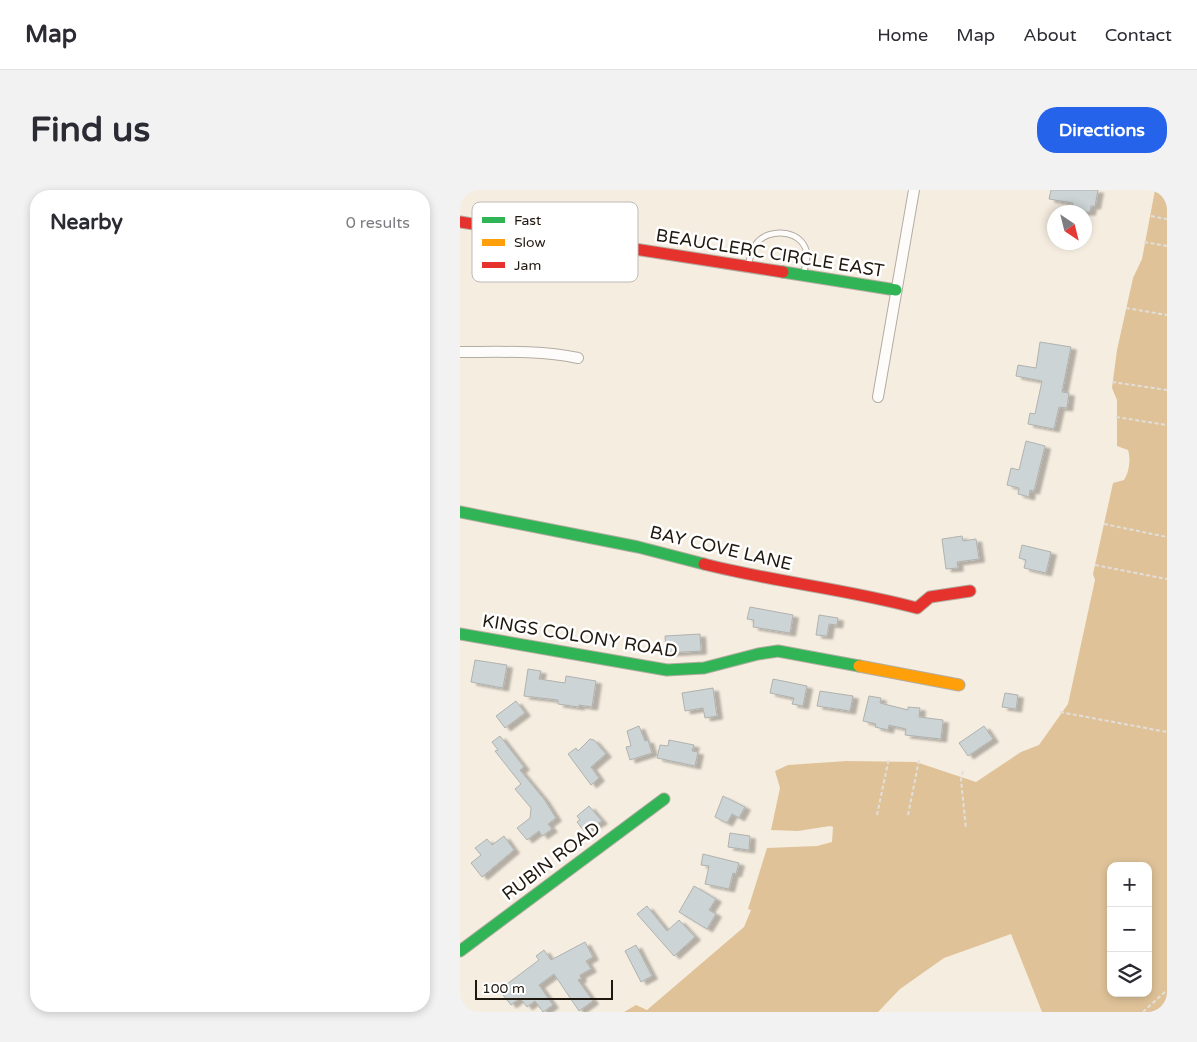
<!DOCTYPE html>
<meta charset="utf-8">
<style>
body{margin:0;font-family:"Varela Round",sans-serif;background:#f2f2f3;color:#2b2b33}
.controls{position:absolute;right:15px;bottom:15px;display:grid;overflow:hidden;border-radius:10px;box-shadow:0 2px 8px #0003}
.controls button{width:45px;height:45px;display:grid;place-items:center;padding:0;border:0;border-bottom:1px solid #e1e1e2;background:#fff;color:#2b2b33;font:25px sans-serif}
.compass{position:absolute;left:587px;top:15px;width:45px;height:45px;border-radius:50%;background:#fff;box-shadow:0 2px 8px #0003;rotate:145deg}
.scale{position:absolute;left:15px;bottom:12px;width:138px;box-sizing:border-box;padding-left:5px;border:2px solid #1f180e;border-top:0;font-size:14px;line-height:18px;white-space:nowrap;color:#1f180e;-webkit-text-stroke:4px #fff;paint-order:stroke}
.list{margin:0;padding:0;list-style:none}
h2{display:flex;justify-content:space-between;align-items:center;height:65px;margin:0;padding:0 20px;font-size:21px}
h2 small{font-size:16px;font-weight:400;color:#7c7c81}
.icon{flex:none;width:28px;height:28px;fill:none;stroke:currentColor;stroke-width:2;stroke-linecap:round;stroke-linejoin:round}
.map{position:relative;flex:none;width:707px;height:822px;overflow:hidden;border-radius:20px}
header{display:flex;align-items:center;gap:30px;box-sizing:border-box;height:70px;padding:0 25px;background:#fff;border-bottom:1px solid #e1e1e2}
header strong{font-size:24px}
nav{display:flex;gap:28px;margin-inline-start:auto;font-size:18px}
.intro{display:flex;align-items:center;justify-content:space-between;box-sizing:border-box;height:120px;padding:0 30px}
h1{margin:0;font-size:35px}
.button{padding:12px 22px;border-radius:20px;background:#2563eb;color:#fff;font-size:18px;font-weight:700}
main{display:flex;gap:30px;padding:0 30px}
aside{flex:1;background:#fff;border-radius:20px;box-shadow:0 2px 8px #0003}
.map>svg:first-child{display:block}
.water{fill:#dfc298;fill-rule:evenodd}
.building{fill:#ccd4d6;stroke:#b0b2af;filter:url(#shadow)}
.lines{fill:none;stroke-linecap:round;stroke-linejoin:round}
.lane-casing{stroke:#b3aca1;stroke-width:7}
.street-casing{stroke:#b3aca1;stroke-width:12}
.fast-casing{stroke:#b3aca1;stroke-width:13}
.slow-casing{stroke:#b3aca1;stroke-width:13}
.jam-casing{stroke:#b3aca1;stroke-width:13}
.path{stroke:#e2dfdb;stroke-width:2;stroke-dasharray:4 2.5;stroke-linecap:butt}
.lane{stroke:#fefcfa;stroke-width:5}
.street{stroke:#fefcfa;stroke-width:10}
.fast{stroke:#30b455;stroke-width:11}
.slow{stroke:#ff9f0a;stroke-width:11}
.jam{stroke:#e5322d;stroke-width:11}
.labels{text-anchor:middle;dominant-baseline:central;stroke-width:5;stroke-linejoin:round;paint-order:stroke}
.street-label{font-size:18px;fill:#1f180e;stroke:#fff}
.key{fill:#fff;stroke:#bcbab7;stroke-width:1}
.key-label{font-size:14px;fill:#1f180e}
</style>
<header>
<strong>Map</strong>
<nav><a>Home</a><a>Map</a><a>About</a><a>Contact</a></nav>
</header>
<div class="intro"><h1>Find us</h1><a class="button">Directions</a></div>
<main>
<aside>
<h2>Nearby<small>0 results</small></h2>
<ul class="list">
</ul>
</aside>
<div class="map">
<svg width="707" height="822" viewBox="0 0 707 822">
<defs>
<filter id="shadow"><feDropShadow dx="5.5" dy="3" stdDeviation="1" flood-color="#0004"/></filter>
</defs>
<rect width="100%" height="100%" fill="#f5ede0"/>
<!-- water -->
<path class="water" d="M 695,0 L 707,0 L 707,822 L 582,822 L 551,744 L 484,768 L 440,799 L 418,822 L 164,822 L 176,815 L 187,820 L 284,737 L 291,720 L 288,719 L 307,658 L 357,656 L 372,652 L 373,637 L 370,636 L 338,641 L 311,640 L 320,598 L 315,581 L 328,575 L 387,571 L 456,572 L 516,592 L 561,562 L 579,555 L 608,514 L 635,390 L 633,384 L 653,293 L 664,290 C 669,283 671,269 668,260 L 657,256 L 657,210 L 652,198 L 657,160 L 673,88 L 682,69 ZM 651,676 L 688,676 L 688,803 L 651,803 Z"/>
<!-- building -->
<g class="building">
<path d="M 591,0 L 638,0 L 635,16 L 631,16 L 630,22 L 611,22 L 613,13 L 589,9 Z"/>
<path d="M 580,152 L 611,157 L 602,202 L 609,203 L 607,218 L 599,217 L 594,239 L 568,234 L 570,223 L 575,224 L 582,191 L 556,186 L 558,175 L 576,178 Z"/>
<path d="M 566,251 L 585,256 L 574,301 L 570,300 L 569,307 L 558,304 L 559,298 L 547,295 L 551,278 L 559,280 Z"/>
<path d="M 502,346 L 503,351 L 516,349 L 519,369 L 497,372 L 498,378 L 486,379 L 482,349 Z"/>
<path d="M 562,355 L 591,362 L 586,383 L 564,378 L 566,370 L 559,368 Z"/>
<path d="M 290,417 L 333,425 L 330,443 L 293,437 L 294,430 L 287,429 Z"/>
<path d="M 359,425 L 378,428 L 377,435 L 369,434 L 367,446 L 356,445 Z"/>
<path d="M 240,444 L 241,461 L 206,463 L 205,446 Z"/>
<path d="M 15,470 L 47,475 L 43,498 L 11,492 Z"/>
<path d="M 68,479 L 81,481 L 79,489 L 105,493 L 106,486 L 136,491 L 132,517 L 119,515 L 119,517 L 98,514 L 98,510 L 64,506 Z"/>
<path d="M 313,489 L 347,496 L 343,516 L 332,514 L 334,508 L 310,503 Z"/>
<path d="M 253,498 L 257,526 L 245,528 L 243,518 L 225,521 L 222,503 Z"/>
<path d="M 360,501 L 393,506 L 390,521 L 357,516 Z"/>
<path d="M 545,503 L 558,505 L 556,519 L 542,517 Z"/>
<path d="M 409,506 L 421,508 L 420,513 L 448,520 L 448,517 L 460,518 L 459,527 L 483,530 L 481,549 L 445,545 L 446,539 L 429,535 L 428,540 L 415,537 L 416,534 L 403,531 Z"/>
<path d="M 56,511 L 65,523 L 45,538 L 36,526 Z"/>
<path d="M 179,536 L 185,551 L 188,550 L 192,563 L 170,570 L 166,557 L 171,556 L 167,541 Z"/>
<path d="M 524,536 L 533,549 L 508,566 L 499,553 Z"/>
<path d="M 40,546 L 64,577 L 60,580 L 84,609 L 96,628 L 88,634 L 92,639 L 82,646 L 79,641 L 67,650 L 57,638 L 70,628 L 71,618 L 55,599 L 61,594 L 35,561 L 38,560 L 32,552 Z"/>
<path d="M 130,549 L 134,550 L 146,564 L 131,577 L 139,588 L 131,595 L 108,564 L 116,558 L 118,561 Z"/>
<path d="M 209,550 L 234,555 L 232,561 L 238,562 L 235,576 L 197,568 L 200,555 L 208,556 Z"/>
<path d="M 263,606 L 285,617 L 279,628 L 272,624 L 267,633 L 255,627 Z"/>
<path d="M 129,616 L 142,631 L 124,641 L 117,632 L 120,630 L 117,626 Z"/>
<path d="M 270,643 L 290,646 L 289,660 L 268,657 Z"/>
<path d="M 44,646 L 54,660 L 22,687 L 11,673 L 21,665 L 15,658 L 27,649 L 32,655 Z"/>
<path d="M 243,664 L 279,673 L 276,684 L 273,683 L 269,699 L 245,694 L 249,676 L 241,675 Z"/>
<path d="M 234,696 L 256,709 L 249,720 L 256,724 L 247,739 L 219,722 Z"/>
<path d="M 187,716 L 207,741 L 219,730 L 235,747 L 214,766 L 177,724 Z"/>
<path d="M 125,752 L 133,767 L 126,771 L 131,779 L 120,785 L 121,789 L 118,790 L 133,811 L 119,821 L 94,784 L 79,795 L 93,815 L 83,822 L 75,811 L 67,817 L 60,808 L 51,815 L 39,800 L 79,770 L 76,766 L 84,760 L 91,770 Z"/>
<path d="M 176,755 L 192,786 L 181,792 L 165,761 Z"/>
</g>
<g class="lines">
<!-- lane casing -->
<g class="lane-casing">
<path id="lane" d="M 287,77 C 290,69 292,61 296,54 C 309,36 346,40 347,66 C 347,72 344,80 343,86"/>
</g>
<!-- street casing -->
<g class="street-casing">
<g id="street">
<path d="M 0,162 C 39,162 79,160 118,168"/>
<path d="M 418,207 L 454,0"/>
</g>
</g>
<!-- fast casing -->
<g class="fast-casing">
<g id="fast">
<path d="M 323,82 L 436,100"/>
<path d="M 0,322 L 178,357 L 244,374"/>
<path d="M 0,444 L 207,480 L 244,478 L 298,464 L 318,461 L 399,476"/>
<path d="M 0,761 L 204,609"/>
</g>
</g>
<!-- slow casing -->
<g class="slow-casing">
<path id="slow" d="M 399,476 L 499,495"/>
</g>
<!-- jam casing -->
<g class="jam-casing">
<g id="jam">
<path d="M 0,32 L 323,82"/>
<path d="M 244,374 C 314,392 387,399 457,418 L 470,407 L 510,401"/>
</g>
</g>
<!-- path -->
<g class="path">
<path d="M 691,26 L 707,29"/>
<path d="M 684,52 L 707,56"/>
<path d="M 666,118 L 707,125"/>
<path d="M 652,192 L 707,200"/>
<path d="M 656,227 L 707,235"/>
<path d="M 644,334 L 707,347"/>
<path d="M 635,375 L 707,389"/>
<path d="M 600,522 L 707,542"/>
<path d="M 503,581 L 501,590 L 506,639"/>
<path d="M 417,625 L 429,568"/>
<path d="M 448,625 L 459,570"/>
<path d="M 683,822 L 707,800"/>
</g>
<!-- lane -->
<use href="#lane" class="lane"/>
<!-- street -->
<use href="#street" class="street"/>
<!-- fast -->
<use href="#fast" class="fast"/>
<!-- slow -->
<use href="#slow" class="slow"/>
<!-- jam -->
<use href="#jam" class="jam"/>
</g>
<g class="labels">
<!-- street labels -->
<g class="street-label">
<text transform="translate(310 63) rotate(9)">BEAUCLERC CIRCLE EAST</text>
<text transform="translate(261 358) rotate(13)">BAY COVE LANE</text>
<text transform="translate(120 446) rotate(9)">KINGS COLONY ROAD</text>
<text transform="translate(91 671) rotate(-37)">RUBIN ROAD</text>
</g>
</g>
<!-- legend -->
<rect x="12" y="12" width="166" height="80" rx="8" class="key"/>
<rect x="22" y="27" width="23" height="6" fill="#30b455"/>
<rect x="22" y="49" width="23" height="7" fill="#ff9f0a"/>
<rect x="22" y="72" width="23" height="6" fill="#e5322d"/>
<g class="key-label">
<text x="54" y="35">Fast</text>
<text x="54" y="57">Slow</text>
<text x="54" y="80">Jam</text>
</g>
</svg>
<div class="controls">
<button>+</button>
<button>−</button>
<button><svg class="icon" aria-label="layers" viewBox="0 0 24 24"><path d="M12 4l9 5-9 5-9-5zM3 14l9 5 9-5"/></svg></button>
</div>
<svg class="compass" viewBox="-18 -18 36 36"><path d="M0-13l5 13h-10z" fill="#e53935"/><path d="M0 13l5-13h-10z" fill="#7c7c81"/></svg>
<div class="scale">100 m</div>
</div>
</main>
